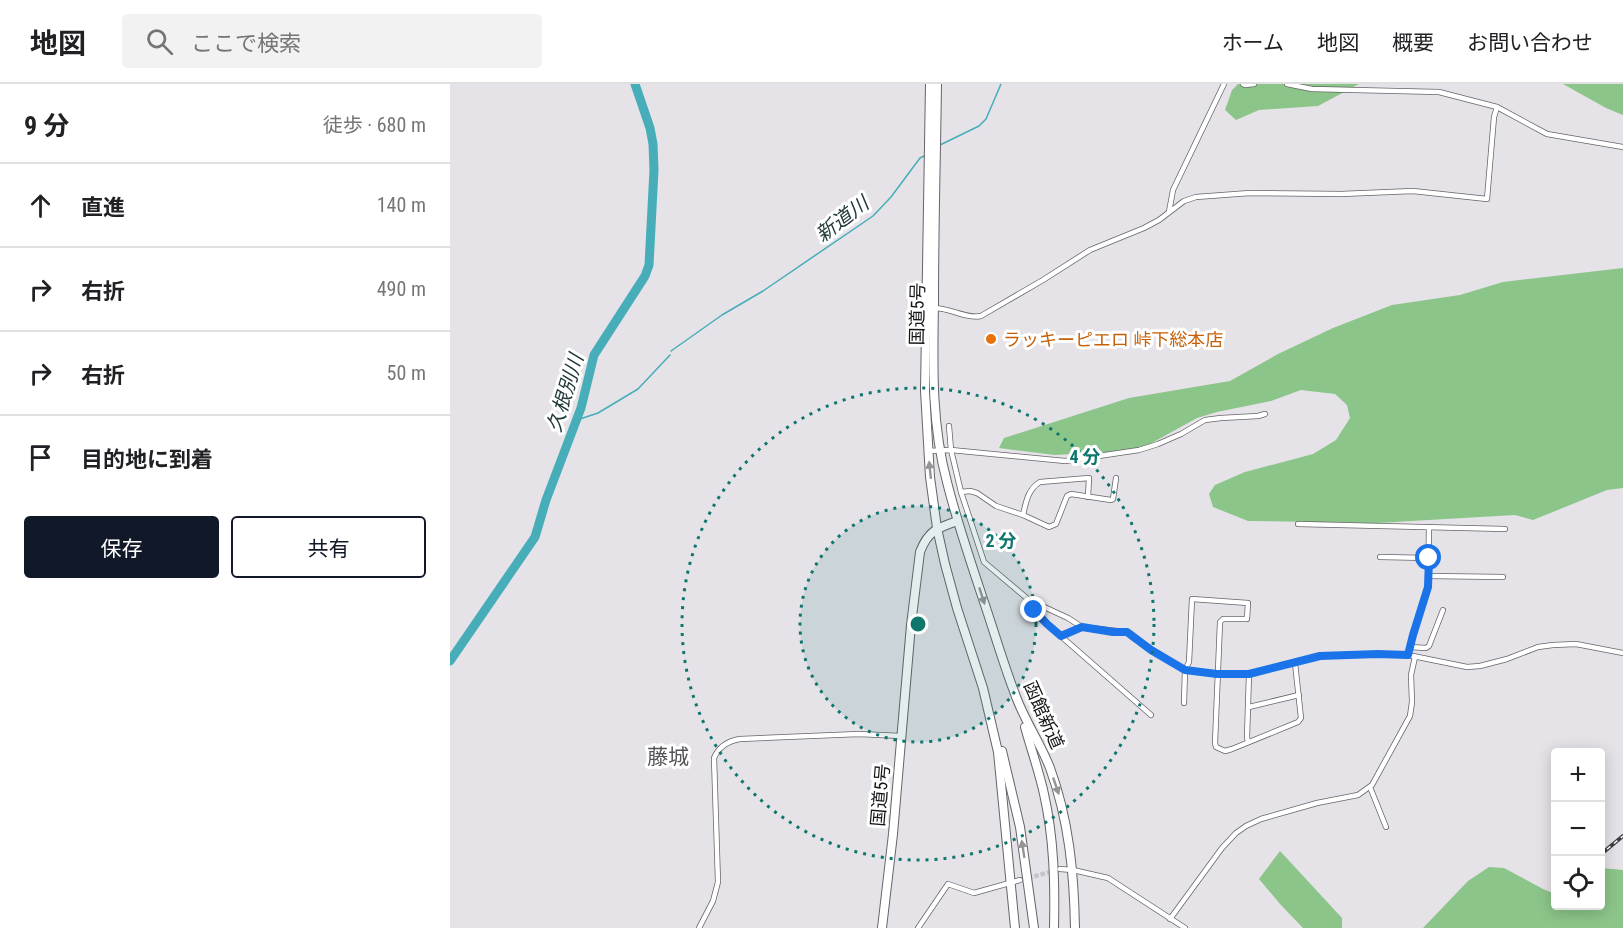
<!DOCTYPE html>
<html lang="ja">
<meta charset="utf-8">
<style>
body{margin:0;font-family:"Roboto Condensed","Noto Sans JP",sans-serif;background:#f2f2f2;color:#202124}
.controls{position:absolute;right:18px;bottom:18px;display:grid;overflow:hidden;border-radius:6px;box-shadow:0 3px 15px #0003}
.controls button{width:54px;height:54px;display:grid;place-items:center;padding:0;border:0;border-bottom:2px solid #e0e0e0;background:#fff;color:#202124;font:30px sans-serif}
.stop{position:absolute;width:18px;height:18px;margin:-14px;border:4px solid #1a73e8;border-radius:50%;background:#fff}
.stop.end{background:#1a73e8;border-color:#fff;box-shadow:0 2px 6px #0008}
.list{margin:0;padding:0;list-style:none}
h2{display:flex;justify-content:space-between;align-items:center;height:78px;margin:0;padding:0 24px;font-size:26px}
h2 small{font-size:20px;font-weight:400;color:#757577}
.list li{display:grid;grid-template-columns:39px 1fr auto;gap:18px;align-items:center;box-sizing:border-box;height:84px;padding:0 24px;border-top:2px solid #e0e0e0}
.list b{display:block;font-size:22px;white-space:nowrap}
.list em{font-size:20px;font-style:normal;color:#757577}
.actions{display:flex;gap:12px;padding:18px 24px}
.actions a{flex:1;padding:14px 0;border:2px solid #111827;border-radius:6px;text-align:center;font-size:21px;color:#111827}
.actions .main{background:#111827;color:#fff}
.icon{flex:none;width:33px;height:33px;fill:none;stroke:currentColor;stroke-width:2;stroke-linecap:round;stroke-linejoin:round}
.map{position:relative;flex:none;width:1173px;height:844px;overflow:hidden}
header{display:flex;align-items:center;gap:36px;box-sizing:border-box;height:84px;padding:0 30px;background:#fff;border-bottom:2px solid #e0e0e0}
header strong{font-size:28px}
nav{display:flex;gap:33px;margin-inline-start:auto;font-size:21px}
.search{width:420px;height:54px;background:#f2f2f2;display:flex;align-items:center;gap:15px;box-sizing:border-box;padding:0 21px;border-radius:6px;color:#757577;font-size:22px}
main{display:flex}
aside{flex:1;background:#fff}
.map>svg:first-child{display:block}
.green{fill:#8cc589}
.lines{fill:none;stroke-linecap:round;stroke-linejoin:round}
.stream{stroke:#46adb9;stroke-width:1.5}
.river{stroke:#46adb9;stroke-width:9}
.street-tunnel{stroke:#c6c3c8;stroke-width:4.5;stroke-dasharray:4.5 2;stroke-linecap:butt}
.street-casing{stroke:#666469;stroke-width:6}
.highway-casing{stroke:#666469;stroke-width:10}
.street{stroke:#fff;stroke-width:4.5}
.highway{stroke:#fff;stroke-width:8}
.rail-casing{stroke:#3f3e41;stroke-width:4}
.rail{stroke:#fff;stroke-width:1.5;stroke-dasharray:4.5;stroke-linecap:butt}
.oneway{fill:#969596}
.route{stroke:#1a73e8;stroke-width:8}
.ring{fill:none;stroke:#0f766e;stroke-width:3;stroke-dasharray:3 6}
.food-dot{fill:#e8710a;stroke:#fff;stroke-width:2}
.labels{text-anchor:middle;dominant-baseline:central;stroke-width:6;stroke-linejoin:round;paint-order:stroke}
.street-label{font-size:18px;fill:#151416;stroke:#fff}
.food-label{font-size:18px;fill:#c56008;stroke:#fff;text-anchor:start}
.water-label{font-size:20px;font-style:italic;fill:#233a3d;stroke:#fff}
.quarter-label{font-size:21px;fill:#555358;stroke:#fff}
.centre{fill:#0f766e;stroke:#fff;stroke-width:3}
.ring-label{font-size:18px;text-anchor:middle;font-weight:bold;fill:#0f766e;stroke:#fff;stroke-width:6;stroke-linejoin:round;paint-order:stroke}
</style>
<header>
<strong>地図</strong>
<div class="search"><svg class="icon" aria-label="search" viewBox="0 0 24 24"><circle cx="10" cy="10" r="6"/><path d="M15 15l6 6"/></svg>ここで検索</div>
<nav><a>ホーム</a><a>地図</a><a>概要</a><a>お問い合わせ</a></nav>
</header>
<main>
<aside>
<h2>9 分<small>徒歩 · 680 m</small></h2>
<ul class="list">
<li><svg class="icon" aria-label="ahead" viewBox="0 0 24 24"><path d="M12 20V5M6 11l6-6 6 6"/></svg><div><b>直進</b></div><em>140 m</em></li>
<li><svg class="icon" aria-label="right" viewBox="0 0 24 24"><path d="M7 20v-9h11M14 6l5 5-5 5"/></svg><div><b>右折</b></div><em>490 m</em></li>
<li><svg class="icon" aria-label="right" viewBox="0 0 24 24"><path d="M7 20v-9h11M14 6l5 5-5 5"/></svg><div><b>右折</b></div><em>50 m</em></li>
<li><svg class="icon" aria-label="arrive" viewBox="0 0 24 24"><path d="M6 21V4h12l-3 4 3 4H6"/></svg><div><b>目的地に到着</b></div></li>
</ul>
<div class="actions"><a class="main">保存</a><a>共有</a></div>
</aside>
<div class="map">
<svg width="1173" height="844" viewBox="0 0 1173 844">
<rect width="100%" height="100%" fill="#e5e2e8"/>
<!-- green -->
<g class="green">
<path d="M 788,0 L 909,0 L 868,22 L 809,26 L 786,36 L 775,26 L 782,6 Z"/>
<path d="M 1113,0 L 1173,0 L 1173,31 L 1156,24 Z"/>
<path d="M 1173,184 L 1173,404 L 1157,406 L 1083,436 L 1065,431 L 927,439 L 798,437 L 763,423 L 759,410 L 765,401 L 795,388 L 863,370 L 886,356 L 900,334 L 897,321 L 885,310 L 851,306 L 821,317 L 767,328 L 747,334 L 700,360 L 675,367 L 605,371 L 549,364 L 554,354 L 679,314 L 780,297 L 828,270 L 883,244 L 942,221 L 1010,211 L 1053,198 Z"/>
<path d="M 830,767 L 892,834 L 892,844 L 853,844 L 830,820 L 809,795 Z"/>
<path d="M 1039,783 L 1054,784 L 1093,805 L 1105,810 L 1106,822 L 1150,822 L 1151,784 L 1173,786 L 1173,844 L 973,844 L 1018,797 Z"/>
</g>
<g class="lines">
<!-- stream -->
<g class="stream">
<path d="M 490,61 L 529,42 L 536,35 L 551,0"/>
<path d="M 221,267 L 272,231 L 313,207 L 423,132 L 441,113 L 470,74 L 476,71"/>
<path d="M 127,336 L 148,329 L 188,305 L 220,271"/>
</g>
<!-- river -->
<path class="river" d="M 0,577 L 85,453 L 96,416 L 131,324 L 144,271 L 195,192 L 199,181 L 204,86 L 203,60 L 200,44 L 185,0"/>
<!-- street-tunnel -->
<path class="street-tunnel" d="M 578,794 L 604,787"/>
<!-- street casing -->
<g class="street-casing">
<g id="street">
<path d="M 793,0 L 795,1 L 804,0"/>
<path d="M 837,0 L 862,5 L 989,8 L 1047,23 L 1097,50 L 1173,63"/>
<path d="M 719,128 L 723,106 L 774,0"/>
<path d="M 483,224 C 502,224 515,235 531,232 L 593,196 L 640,166 L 694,144 L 709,136 L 734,117 L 746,113 L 800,109 L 891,110 L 963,107 L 1037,115 L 1044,33 L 1047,23"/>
<path d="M 499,342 L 501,366 L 511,408 L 534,478 L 579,516 L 618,534 L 632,543 L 677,548 L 682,553 L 735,586 L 767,590 L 799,590 L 870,572 L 928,570 L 958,571 L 1017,583 L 1030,582 L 1057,575 L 1088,563 L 1103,561 L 1126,560 L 1173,569"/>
<path d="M 478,367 L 501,366 L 615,377 L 689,366 L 708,360 L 731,350 L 755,336 L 771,334 L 808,332 L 815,330"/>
<path d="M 511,408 L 520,407 L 527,409 L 546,422 L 573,431 L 599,443 L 606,440 L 617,412 L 621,410 L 661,416 L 663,415 L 666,394"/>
<path d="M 573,431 C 576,418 578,405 590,398 L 639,394 L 638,413"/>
<path d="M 848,440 L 1055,445"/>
<path d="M 930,473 L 979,474"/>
<path d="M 979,492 L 1053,493"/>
<path d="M 579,516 L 584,526 L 597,540 L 701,631"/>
<path d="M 611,552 L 632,543"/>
<path d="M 960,563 L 976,564 L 979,562 L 993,526"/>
<path d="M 958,571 L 963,551 L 978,503 L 979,443"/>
<path d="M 734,619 L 735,586 L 739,578 L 742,515 L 798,519 L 797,535 L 773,535 L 770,538 L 765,659 L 766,663 L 775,667 L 782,665 L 848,638 L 851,634 L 845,579"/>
<path d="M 799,623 L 849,611"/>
<path d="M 798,658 L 797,653 L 799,590"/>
<path d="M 920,703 L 936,743"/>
<path d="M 610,785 L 623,786 L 658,794 L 735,844"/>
<path d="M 720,835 L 772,764 L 786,749 L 796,742 L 811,735 L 867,719 L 908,711 L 922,701 L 960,632 L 962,618 L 961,591 L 965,573"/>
<path d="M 249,844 L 263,817 L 268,798 L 264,674 C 269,662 278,657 290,655 L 409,650 L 451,652"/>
<path d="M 468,844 L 498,800 L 524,809 L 570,796"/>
</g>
</g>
<!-- highway casing -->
<g class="highway-casing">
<g id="highway">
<path d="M 480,0 L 475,307 L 480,393 L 487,444 L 495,480 L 507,524 L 533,604 L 548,668 L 565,844"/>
<path d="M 487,0 C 486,73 484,145 484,218 C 483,279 481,339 497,398 C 507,438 520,476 533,515 C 544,547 553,579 565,610 C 574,636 590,658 600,684 C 619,736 624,789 625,844"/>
<path d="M 575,643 C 581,665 589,687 594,710 C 604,754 605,799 604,844"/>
<path d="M 552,667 L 570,743 L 584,844"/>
<path d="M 432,844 L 443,750 L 461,541 L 470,468 C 478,447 487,444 507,437"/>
</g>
</g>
<!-- street -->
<use href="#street" class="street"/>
<!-- highway -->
<use href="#highway" class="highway"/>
<!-- rail casing -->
<g class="rail-casing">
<path id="rail" d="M 1150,771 L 1173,752"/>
</g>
<!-- rail -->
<use href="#rail" class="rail"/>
</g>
<!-- one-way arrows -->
<defs><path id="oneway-solid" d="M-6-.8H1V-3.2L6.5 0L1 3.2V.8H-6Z" transform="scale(1.5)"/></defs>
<g class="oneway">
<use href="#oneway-solid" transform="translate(480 386) rotate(-96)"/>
<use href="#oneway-solid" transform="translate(532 512) rotate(72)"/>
<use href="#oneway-solid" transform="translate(606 702) rotate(71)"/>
<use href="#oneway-solid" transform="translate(573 765) rotate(-99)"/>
</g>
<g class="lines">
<!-- route -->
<path class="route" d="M 584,526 L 597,540 L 611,552 L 632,543 L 663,548 L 677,548 L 701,566 L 735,586 L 767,590 L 799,590 L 870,572 L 928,570 L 958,571 L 963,551 L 978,503 L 979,474"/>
</g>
<!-- distance rings -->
<circle cx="468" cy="540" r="118" fill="#0f766e" fill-opacity=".12"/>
<g class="ring">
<circle cx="468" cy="540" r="118"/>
<circle cx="468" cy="540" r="236"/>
</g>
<!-- markers -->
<circle class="food-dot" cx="541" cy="255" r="6"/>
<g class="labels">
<!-- street labels -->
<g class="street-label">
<text transform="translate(467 230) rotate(-89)">国道5号</text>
<text transform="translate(594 631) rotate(66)">函館新道</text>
<text transform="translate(430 711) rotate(-85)">国道5号</text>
</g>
<!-- food labels -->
<g class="food-label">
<text x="553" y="255">ラッキーピエロ 峠下総本店</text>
</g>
<!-- water labels -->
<g class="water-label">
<text transform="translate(392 135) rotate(-37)">新道川</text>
<text transform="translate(115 309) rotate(-73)">久根別川</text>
</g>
<!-- quarter labels -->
<g class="quarter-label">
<text x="218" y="673">藤城</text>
</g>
</g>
<circle cx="468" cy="540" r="9" class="centre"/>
<g class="ring-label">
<text x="635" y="379">4 分</text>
<text x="551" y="463">2 分</text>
</g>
</svg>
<div class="controls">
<button>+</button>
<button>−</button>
<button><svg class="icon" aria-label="locate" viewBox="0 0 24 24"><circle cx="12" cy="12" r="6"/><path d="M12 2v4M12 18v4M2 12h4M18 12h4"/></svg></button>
</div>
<div class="stop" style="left:979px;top:474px"></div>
<div class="stop end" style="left:584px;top:526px"></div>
</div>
</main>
